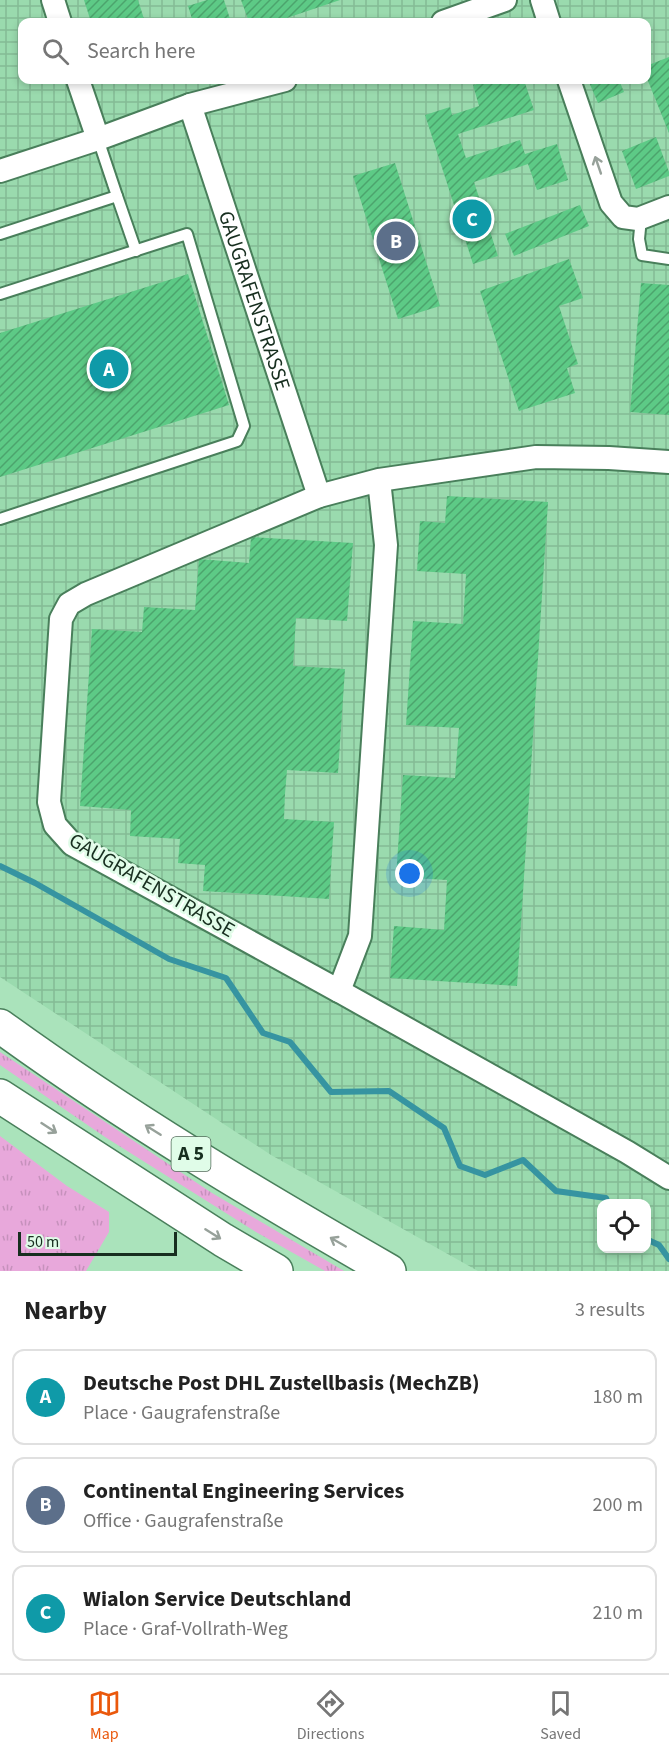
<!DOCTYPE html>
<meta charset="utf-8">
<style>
body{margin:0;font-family:"Source Sans 3",sans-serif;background:#f6f6f6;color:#222}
.controls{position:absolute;right:18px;bottom:18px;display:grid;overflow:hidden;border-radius:12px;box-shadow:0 3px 9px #0003}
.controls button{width:54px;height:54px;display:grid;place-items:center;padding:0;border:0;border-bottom:2px solid #e0e0e0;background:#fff;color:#222;font:30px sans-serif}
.scale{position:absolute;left:18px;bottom:15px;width:159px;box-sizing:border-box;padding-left:6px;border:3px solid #172e1f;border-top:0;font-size:16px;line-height:21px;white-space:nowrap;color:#172e1f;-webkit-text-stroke:4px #e0fce8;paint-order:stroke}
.you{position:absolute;left:410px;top:874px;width:21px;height:21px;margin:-15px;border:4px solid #fff;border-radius:50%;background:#1a73e8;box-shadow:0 0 0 9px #1a73e833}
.badge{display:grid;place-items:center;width:39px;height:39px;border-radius:50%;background:#ea580c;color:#fff;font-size:20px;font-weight:700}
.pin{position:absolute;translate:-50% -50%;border:3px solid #fff;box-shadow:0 2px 6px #0006}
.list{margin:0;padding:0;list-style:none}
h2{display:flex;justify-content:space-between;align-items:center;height:78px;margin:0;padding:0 24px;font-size:26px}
h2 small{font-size:20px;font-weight:400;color:#767676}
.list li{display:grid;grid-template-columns:39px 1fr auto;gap:18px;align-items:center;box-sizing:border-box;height:96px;margin:0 12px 12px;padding:0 12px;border:2px solid #e0e0e0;border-radius:12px}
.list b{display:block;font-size:22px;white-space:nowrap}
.list p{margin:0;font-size:20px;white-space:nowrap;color:#767676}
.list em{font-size:20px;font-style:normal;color:#767676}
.icon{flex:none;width:33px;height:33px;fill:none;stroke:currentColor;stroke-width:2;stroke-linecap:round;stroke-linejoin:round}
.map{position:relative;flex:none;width:669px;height:1271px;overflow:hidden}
.search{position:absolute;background:#fff;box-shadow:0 3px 9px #0003;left:18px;right:18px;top:18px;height:66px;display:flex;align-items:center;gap:15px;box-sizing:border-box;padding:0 21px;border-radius:12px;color:#767676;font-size:22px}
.sheet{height:402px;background:#fff}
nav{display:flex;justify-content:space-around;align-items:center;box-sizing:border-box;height:84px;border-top:2px solid #e0e0e0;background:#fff;font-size:16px;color:#767676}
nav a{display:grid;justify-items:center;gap:3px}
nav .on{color:#ea580c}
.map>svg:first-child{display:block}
.industrial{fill:url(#industrial-grid);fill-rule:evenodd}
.grass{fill:url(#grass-tufts)}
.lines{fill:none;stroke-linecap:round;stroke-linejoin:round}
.stream{stroke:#3694a1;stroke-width:6}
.building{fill:url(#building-hatch)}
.lane-casing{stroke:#497f5b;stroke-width:14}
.street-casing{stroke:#497f5b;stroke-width:26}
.highway-casing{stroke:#497f5b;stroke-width:36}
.lane{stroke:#fff;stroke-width:10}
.street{stroke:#fff;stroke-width:22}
.highway{stroke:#fff;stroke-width:33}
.oneway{stroke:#97a19a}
.labels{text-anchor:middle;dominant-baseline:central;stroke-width:5;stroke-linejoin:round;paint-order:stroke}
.shield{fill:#e0fce8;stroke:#536c5b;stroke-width:1.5}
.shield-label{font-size:20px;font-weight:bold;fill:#172e1f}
.street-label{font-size:21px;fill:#172e1f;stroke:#e0fce8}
</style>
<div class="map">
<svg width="669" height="1271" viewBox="0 0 669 1271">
<defs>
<pattern id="industrial-grid" width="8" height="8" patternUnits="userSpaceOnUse" patternTransform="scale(1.5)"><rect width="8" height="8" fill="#9adaae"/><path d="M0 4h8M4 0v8" fill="none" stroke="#84bb95"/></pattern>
<pattern id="grass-tufts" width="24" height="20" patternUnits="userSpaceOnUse" patternTransform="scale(1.5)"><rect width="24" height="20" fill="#e8a8db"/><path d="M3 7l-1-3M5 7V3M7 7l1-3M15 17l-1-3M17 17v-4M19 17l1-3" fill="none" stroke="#c691bc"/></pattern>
<pattern id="building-hatch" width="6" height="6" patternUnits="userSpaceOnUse" patternTransform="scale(1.5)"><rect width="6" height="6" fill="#5dca86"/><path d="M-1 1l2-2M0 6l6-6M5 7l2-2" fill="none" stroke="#4ca46d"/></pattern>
</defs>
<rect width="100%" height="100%" fill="#aae3bb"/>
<!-- industrial -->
<path class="industrial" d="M 0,0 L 669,0 L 669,1271 L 478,1271 L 271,1155 L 0,977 ZM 22,22 L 646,22 L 646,80 L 22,80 ZM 602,1204 L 646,1204 L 646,1248 L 602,1248 Z"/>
<!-- grass -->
<g class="grass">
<path d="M 0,1052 L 212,1193 L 344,1271 L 325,1271 L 256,1232 L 105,1137 L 0,1065 Z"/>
<path d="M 0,1136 L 67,1186 L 109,1212 L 109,1232 L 86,1271 L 0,1271 Z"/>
</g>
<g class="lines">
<!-- stream -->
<g class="stream">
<path d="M 0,866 L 35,883 L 169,959 L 226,978 L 263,1033 L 290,1042 L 331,1092 L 389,1091 L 444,1128 L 460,1166 L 485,1175 L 523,1160 L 556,1191 L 606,1198 L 608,1204"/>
<path d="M 646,1239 L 659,1245 L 669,1259"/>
</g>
</g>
<!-- building -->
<g class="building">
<path d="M 84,0 L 138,0 L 145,22 L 91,22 Z"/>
<path d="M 207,0 L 224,0 L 231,22 L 193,22 L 188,6 Z"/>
<path d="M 241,0 L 340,0 L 275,22 L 249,22 Z"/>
<path d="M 669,57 L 669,133 L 646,76 L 646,66 Z"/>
<path d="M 492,80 L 524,80 L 534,110 L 458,134 L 466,158 L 520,140 L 525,154 L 557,144 L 568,180 L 537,190 L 528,164 L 474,182 L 498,256 L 473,264 L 425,115 L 450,107 L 452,115 L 479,106 L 473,85 Z"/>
<path d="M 588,80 L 619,80 L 624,92 L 598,103 Z"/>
<path d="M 656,137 L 669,172 L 669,176 L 636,189 L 622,151 Z"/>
<path d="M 395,163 L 440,306 L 398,319 L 353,176 Z"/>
<path d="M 580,205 L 589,226 L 514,256 L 505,234 Z"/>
<path d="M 569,259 L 583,298 L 559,306 L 578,364 L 567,368 L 575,393 L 519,411 L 480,291 Z"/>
<path d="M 188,274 L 229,405 L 0,477 L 0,333 Z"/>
<path d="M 641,283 L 669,285 L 669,415 L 630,412 Z"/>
<path d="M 447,496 L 548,502 L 517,986 L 390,978 L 394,926 L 444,930 L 447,880 L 396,877 L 403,775 L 455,778 L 459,728 L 406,725 L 413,621 L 463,624 L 466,574 L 417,571 L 420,521 L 445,523 Z"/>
<path d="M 251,537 L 353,543 L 347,621 L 296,618 L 293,666 L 345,669 L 338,773 L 287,770 L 285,794 L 284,819 L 334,822 L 329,899 L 203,891 L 205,865 L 178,863 L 180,839 L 130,836 L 131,810 L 80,806 L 92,629 L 142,632 L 144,607 L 195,610 L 199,559 L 249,563 Z"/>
</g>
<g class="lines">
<!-- lane casing -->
<g class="lane-casing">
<g id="lane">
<path d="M 117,196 L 136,251"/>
<path d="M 641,218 L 639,239 L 642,255 L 669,259"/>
<path d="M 0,234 L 117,196 L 98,139"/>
<path d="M 0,294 L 187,234 L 244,426 L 237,441 L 0,519"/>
</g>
</g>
<!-- street casing -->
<g class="street-casing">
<g id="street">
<path d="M 53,0 L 60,22"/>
<path d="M 542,0 L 549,22"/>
<path d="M 443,22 L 505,0"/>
<path d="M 78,80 L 98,139"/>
<path d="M 569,80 L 611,203 L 623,217 L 638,219 L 669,207"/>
<path id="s1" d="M 190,105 L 319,496"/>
<path d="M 0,171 L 98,139 L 190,105 L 285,80"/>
<path d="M 379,480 L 386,545 L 360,936 L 339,991 L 72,844 L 55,825 L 49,802 L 61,619 L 69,604 L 86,594 L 319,496 L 379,480 L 536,457 L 609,458 L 669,462"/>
<path d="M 339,991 L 627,1152 L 669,1178"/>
</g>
</g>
<!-- highway casing -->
<g class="highway-casing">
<g id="highway">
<path d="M 0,1026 C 124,1116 256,1195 389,1271"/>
<path d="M 0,1096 L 223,1240 L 276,1271"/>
</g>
</g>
<!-- lane -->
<use href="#lane" class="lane"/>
<!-- street -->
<use href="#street" class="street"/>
<!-- highway -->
<use href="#highway" class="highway"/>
</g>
<!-- one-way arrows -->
<defs><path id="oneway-shaft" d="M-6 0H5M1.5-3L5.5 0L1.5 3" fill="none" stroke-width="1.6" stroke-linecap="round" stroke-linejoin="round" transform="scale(1.5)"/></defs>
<g class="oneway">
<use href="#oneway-shaft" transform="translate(598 165) rotate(-109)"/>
<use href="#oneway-shaft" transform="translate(49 1128) rotate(33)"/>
<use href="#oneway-shaft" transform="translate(153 1130) rotate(-148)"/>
<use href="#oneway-shaft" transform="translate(213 1234) rotate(32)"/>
<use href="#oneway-shaft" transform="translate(338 1242) rotate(-150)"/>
</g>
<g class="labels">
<!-- shield labels -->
<rect class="shield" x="171.5" y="1137" width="39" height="34" rx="4.5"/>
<g class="shield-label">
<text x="191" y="1154">A 5</text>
</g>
<!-- street labels -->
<g class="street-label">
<text stroke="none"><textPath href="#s1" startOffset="206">GAUGRAFENSTRASSE</textPath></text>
<text transform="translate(152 885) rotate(30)">GAUGRAFENSTRASSE</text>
</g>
</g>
</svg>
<div class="controls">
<button><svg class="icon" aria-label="locate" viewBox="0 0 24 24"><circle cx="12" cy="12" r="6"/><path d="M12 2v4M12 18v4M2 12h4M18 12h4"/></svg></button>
</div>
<div class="scale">50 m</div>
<div class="you"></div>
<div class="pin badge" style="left:109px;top:369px;background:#0f9aa8">A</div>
<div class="pin badge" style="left:396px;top:241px;background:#5c6f8a">B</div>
<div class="pin badge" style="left:472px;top:219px;background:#0f9aa8">C</div>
<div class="search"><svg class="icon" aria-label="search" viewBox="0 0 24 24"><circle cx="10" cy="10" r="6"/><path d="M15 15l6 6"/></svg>Search here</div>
</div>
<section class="sheet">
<h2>Nearby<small>3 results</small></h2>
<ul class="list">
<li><span class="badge" style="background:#0f9aa8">A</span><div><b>Deutsche Post DHL Zustellbasis (MechZB)</b><p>Place · Gaugrafenstraße</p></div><em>180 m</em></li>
<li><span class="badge" style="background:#5c6f8a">B</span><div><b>Continental Engineering Services</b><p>Office · Gaugrafenstraße</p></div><em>200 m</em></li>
<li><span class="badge" style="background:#0f9aa8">C</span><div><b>Wialon Service Deutschland</b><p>Place · Graf-Vollrath-Weg</p></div><em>210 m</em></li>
</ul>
</section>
<nav>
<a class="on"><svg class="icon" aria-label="map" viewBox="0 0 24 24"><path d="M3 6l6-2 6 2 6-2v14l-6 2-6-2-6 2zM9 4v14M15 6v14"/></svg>Map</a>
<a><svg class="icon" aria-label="directions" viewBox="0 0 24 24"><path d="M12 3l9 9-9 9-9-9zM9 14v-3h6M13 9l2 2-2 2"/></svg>Directions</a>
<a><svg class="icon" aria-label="saved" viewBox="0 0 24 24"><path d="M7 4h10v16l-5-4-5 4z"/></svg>Saved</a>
</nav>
